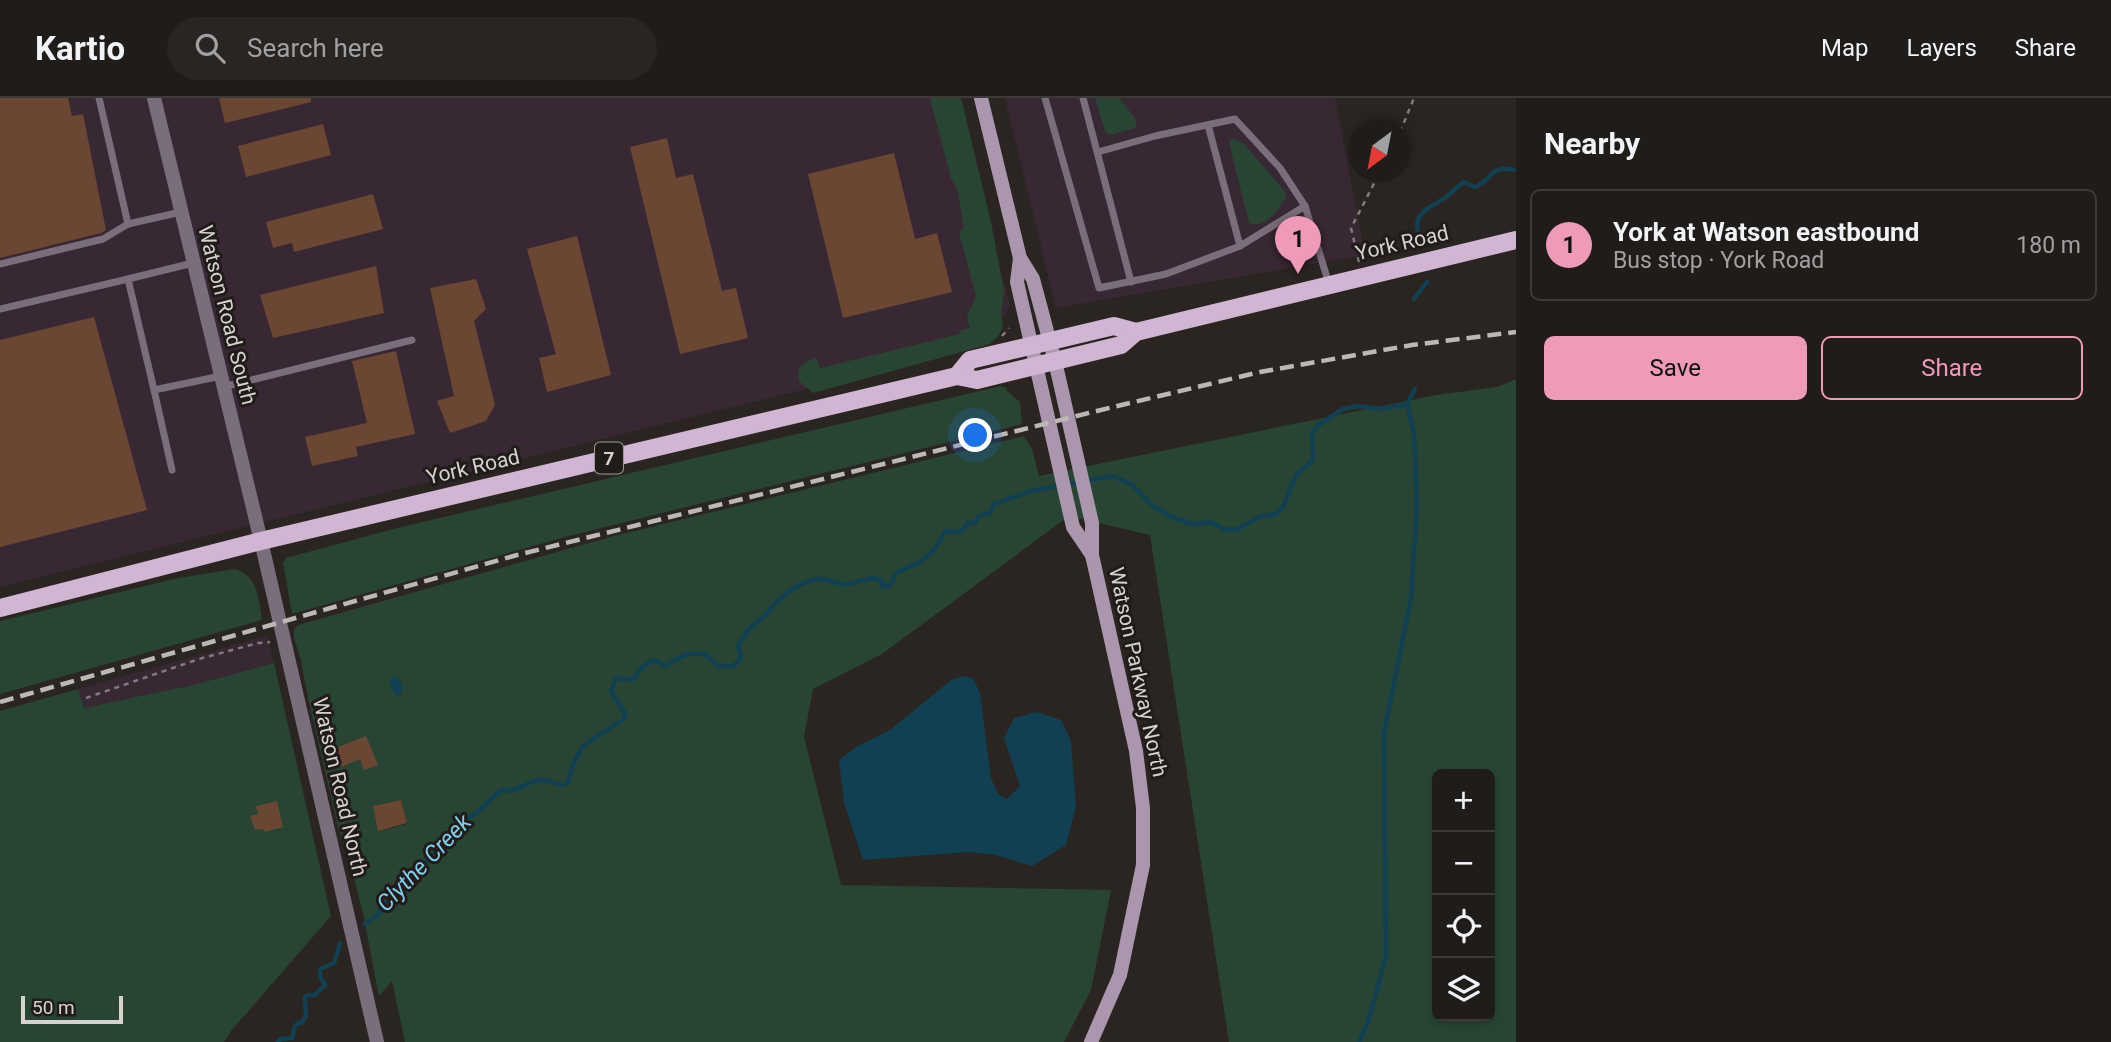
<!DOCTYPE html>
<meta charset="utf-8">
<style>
body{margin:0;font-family:Roboto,sans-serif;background:#282523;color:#f1f3f6}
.controls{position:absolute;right:21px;bottom:21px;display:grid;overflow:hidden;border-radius:10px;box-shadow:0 4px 10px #0003}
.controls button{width:63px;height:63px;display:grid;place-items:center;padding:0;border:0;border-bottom:2px solid #3d3a39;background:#201c1a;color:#f1f3f6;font:35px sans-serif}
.compass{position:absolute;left:1348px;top:21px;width:63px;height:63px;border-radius:50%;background:#201c1a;box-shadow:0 4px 10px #0003;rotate:212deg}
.scale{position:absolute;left:21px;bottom:18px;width:102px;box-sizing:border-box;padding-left:7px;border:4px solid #d5d2d0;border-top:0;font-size:19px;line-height:24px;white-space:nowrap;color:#d5d2d0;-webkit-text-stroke:5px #211c19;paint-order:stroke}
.you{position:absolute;left:976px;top:338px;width:24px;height:24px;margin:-18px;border:5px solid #fff;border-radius:50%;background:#1a73e8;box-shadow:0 0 0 10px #1a73e833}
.badge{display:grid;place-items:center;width:46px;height:46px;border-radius:50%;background:#ef9ab9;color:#111;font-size:23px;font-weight:700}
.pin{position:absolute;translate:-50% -58px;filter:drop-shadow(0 2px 4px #0008)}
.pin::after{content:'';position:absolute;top:37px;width:24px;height:21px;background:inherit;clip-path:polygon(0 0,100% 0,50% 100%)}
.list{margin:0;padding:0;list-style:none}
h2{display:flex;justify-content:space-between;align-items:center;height:91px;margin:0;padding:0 28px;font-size:30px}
h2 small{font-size:23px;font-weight:400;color:#a2a1a2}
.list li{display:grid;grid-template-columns:46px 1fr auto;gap:21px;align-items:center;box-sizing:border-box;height:112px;margin:0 14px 14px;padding:0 14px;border:2px solid #3d3a39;border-radius:10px}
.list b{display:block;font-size:26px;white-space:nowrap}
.list p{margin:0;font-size:23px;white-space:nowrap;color:#a2a1a2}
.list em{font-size:23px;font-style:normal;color:#a2a1a2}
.actions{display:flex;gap:14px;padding:21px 28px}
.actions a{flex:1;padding:16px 0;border:2px solid #ef9ab9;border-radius:10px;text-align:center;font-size:24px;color:#ef9ab9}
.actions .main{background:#ef9ab9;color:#111}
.icon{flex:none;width:38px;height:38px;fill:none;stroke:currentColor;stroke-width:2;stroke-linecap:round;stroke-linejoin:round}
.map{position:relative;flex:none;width:1516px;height:944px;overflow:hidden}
header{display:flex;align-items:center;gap:42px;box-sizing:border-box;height:98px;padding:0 35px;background:#201c1a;border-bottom:2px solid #3d3a39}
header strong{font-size:33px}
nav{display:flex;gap:38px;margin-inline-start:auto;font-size:24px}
.search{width:490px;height:63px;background:#282523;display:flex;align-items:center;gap:18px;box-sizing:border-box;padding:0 24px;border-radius:38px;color:#a2a1a2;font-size:26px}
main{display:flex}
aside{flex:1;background:#201c1a}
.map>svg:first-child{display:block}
.industrial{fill:#382833}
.green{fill:#284534;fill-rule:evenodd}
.water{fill:#104051}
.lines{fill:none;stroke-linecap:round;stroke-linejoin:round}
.stream{stroke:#104051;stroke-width:4.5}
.building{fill:#6b4733}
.path{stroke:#817d7a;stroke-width:2.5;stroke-dasharray:5 5;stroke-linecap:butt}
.service{stroke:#7b6e7c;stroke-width:7}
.minor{stroke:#7b6e7c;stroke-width:14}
.secondary{stroke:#ab97ad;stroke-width:14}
.primary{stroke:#d1b6d3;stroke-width:18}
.rail{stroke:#bbb8b6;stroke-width:4.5;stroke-dasharray:14 7;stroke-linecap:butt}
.labels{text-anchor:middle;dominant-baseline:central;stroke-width:6;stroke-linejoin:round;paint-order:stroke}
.shield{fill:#211c19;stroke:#9f9b99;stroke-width:2}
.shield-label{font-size:19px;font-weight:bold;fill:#d5d2d0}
.street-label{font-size:21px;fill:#d5d2d0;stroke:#211c19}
.water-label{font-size:23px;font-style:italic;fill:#81cded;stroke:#211c19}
</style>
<header>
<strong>Kartio</strong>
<div class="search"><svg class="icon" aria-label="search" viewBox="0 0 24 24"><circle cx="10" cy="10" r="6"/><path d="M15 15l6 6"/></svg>Search here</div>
<nav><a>Map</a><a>Layers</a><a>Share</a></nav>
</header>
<main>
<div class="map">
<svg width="1516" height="944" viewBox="0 0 1516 944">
<rect width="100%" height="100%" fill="#2b2522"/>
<!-- industrial -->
<g class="industrial">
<path d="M 0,0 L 957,0 L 1010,208 L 985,247 L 0,489 Z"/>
<path d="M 1005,0 L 1335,0 L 1365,157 L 1056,210 Z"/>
<path d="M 267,538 L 274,565 L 197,586 L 84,610 L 78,591 Z"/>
</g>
<!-- green -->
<g class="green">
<path d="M 930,0 L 961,0 L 991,124 L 1004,194 L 1001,215 L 1003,228 L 999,237 L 990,246 L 813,295 L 799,283 C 797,267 801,265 816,260 L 820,270 L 960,236 L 960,233 L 970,230 L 967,219 L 976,198 L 959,134 L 964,129 L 957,91 L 951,81 Z"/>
<path d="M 1095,0 L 1119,0 L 1135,20 L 1137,26 L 1135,30 L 1110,37 L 1105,33 Z"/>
<path d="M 1234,40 L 1244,46 L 1284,92 L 1286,99 C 1280,111 1264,132 1249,125 L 1229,45 L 1231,41 Z"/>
<path d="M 1516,281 L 1516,944 L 1229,944 L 1150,437 L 1069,418 L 882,556 L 813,591 L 804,639 L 841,787 L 1111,792 L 1091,892 L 1064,944 L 405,944 L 392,883 L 379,898 L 363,815 L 349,762 L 338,729 L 308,600 L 301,562 L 294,540 L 294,531 L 298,527 L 614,438 L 1024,338 L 1032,351 L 1039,378 L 1436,297 L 1497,289 ZM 1437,676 L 1490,676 L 1490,918 L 1437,918 ZM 401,702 L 407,726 L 379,733 L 373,708 Z"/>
<path d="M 1001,288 L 1007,290 L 1006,292 L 1020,304 L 1022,326 L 565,439 L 292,516 L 283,465 L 286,460 L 397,430 Z"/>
<path d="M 235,471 C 259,479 258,500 262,522 L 0,596 L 0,523 L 178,480 Z"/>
<path d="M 274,565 L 331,818 L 231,933 L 224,944 L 0,944 L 0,613 L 78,591 L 84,610 L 197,586 Z"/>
</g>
<!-- water -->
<g class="water">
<path d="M 394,578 L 400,582 L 403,591 L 400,598 L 395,597 L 389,584 Z"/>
<path d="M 962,578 L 973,580 L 980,595 L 991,680 L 998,696 L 1007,701 L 1020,688 L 1004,640 L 1014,620 L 1037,614 L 1061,622 L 1071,643 L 1076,708 L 1066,747 L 1032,768 L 995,757 L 969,754 L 863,762 L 844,705 L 839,662 L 856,649 L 890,632 L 951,582 Z"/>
</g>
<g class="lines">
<!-- stream -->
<g class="stream">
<path d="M 1422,148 C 1410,114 1421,116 1446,99 C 1452,95 1457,88 1464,84 L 1475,89 C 1494,82 1488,66 1516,72"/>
<path d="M 1414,201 L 1427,184"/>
<path d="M 365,826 L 378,817 L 387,802 L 411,781 L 432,758 L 459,724 L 475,716 L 501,692 C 516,696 525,684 539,682 C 548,681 553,685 561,687 L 568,685 L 573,666 L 583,648 L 625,620 L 625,616 L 611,593 L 616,580 L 632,582 L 645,567 L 654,562 L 665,568 C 681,559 686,552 707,557 L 717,568 L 734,568 L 741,559 L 738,548 C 742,542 745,535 750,530 C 755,525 762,521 766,516 C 779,500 797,483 819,481 C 830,480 838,488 850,486 C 861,484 870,477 881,482 L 883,489 C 893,488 892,482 896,475 L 920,464 L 933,453 L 946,433 L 957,434 L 964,431 L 967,425 L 975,425 L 979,418 L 990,415 L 994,406 L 1031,393 L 1112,378 L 1131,386 L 1153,408 L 1174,420 L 1193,426 L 1210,424 L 1224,431 L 1236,432 L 1259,419 L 1276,416 L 1283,409 L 1296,377 L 1313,362 L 1312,335 L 1317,328 L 1343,311 L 1358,308 L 1381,311 L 1407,306 L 1415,291"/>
<path d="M 278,944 L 280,941 L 292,940 L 295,928 L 298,925 L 302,925 L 306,918 L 305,899 L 308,897 L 315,897 L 325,887 L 320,878 L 320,871 L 334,865 L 340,845"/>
<path d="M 1359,944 L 1369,921 L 1386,858 L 1384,635 L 1411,500 L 1417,408 L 1414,335 L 1407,306"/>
</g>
</g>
<!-- building -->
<g class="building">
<path d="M 0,0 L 68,0 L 72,18 L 83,16 L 106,132 L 101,135 L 0,160 Z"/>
<path d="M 219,0 L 311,0 L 311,4 L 225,25 Z"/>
<path d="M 323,26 L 331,57 L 246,79 L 238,48 Z"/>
<path d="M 667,40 L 676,80 L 693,76 L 722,193 L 736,190 L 748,240 L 680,256 L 630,49 Z"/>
<path d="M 894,55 L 915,141 L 937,135 L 952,194 L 843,220 L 808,76 Z"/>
<path d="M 373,96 L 383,131 L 294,154 L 292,145 L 273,150 L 266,124 Z"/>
<path d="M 577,138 L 611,277 L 547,294 L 539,260 L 556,256 L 527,151 Z"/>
<path d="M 376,168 L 384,215 L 273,240 L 260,197 Z"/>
<path d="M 476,181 L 486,211 L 474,223 L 495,307 L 486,323 L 450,335 L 437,303 L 454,298 L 430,190 Z"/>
<path d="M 94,219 L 147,412 L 0,449 L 0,242 Z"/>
<path d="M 396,253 L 415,336 L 356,349 L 358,358 L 312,368 L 305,339 L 367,325 L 352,263 Z"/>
<path d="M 366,638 L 378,667 L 364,672 L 360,661 L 341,669 L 333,651 Z"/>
<path d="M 401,702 L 407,725 L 378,733 L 373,708 Z"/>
<path d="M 277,703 L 283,729 L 265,734 L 264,731 L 255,732 L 250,718 L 258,716 L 256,708 Z"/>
</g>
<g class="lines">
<!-- path -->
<g class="path">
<path d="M 1400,34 L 1414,0"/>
<path d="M 1359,164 L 1351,130 L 1380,74"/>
<path d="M 1002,238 L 1009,230"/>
<path d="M 86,600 L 199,561 L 258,545 L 270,544"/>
</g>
<!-- service -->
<g class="service">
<path d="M 99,0 L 128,126"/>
<path d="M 1045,0 L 1099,190 L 1166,176 L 1240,148 L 1208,27"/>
<path d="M 1083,0 L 1131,184"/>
<path d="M 1098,54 L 1155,38 L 1235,21 L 1280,70 L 1305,108 L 1329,186"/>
<path d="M 1240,148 L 1305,108"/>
<path d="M 0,166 L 103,141 L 128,126 L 181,114"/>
<path d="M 0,211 L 128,181"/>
<path d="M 223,289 L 412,242"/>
<path d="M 154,292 L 128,181 L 193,165"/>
<path d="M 172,372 L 154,292 L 221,278"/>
</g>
<!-- minor -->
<path class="minor" d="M 154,0 L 261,443 L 377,944"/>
<!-- secondary -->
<g class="secondary">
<path d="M 981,0 L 1020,160 L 1033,181 L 1055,263 L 1092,425 L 1092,457 L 1136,653 L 1143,710 L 1143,767 L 1120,877 L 1091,944"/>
<path d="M 1020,160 L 1017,184 L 1073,429 L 1092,457"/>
</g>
<!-- primary -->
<g class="primary">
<path d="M 957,278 L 970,262 L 1114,228 L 1136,234"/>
<path d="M 0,510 L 261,443 L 957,278 L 977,282 L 1121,247 L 1136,234 L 1516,142"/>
</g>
<!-- rail -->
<path class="rail" d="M 0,604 L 517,457 L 1113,309 L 1260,274 L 1412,247 L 1516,234"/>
</g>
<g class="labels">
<!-- shield labels -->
<rect class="shield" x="595" y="344.5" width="28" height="31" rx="5"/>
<g class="shield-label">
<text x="609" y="360">7</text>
</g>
<!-- street labels -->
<g class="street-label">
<text transform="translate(1402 145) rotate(-13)">York Road</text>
<text transform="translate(227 217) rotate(76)">Watson Road South</text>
<text transform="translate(473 369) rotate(-13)">York Road</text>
<text transform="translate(1138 574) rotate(78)">Watson Parkway North</text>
<text transform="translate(340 689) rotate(77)">Watson Road North</text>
</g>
<!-- water labels -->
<g class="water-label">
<text transform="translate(424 765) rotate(-46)">Clythe Creek</text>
</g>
</g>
</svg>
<div class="controls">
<button>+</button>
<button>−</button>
<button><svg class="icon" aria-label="locate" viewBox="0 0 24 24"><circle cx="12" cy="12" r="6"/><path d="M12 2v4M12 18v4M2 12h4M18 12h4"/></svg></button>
<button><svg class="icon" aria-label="layers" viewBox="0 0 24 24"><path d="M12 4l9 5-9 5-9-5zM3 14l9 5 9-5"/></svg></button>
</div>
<svg class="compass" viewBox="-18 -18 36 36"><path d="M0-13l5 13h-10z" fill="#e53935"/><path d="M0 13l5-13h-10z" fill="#a2a1a2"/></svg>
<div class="scale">50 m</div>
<div class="you"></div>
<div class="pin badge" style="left:1298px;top:176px">1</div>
</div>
<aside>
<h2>Nearby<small></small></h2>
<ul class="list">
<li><span class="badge">1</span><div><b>York at Watson eastbound</b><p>Bus stop · York Road</p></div><em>180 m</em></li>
</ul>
<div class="actions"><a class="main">Save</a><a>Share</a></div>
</aside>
</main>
